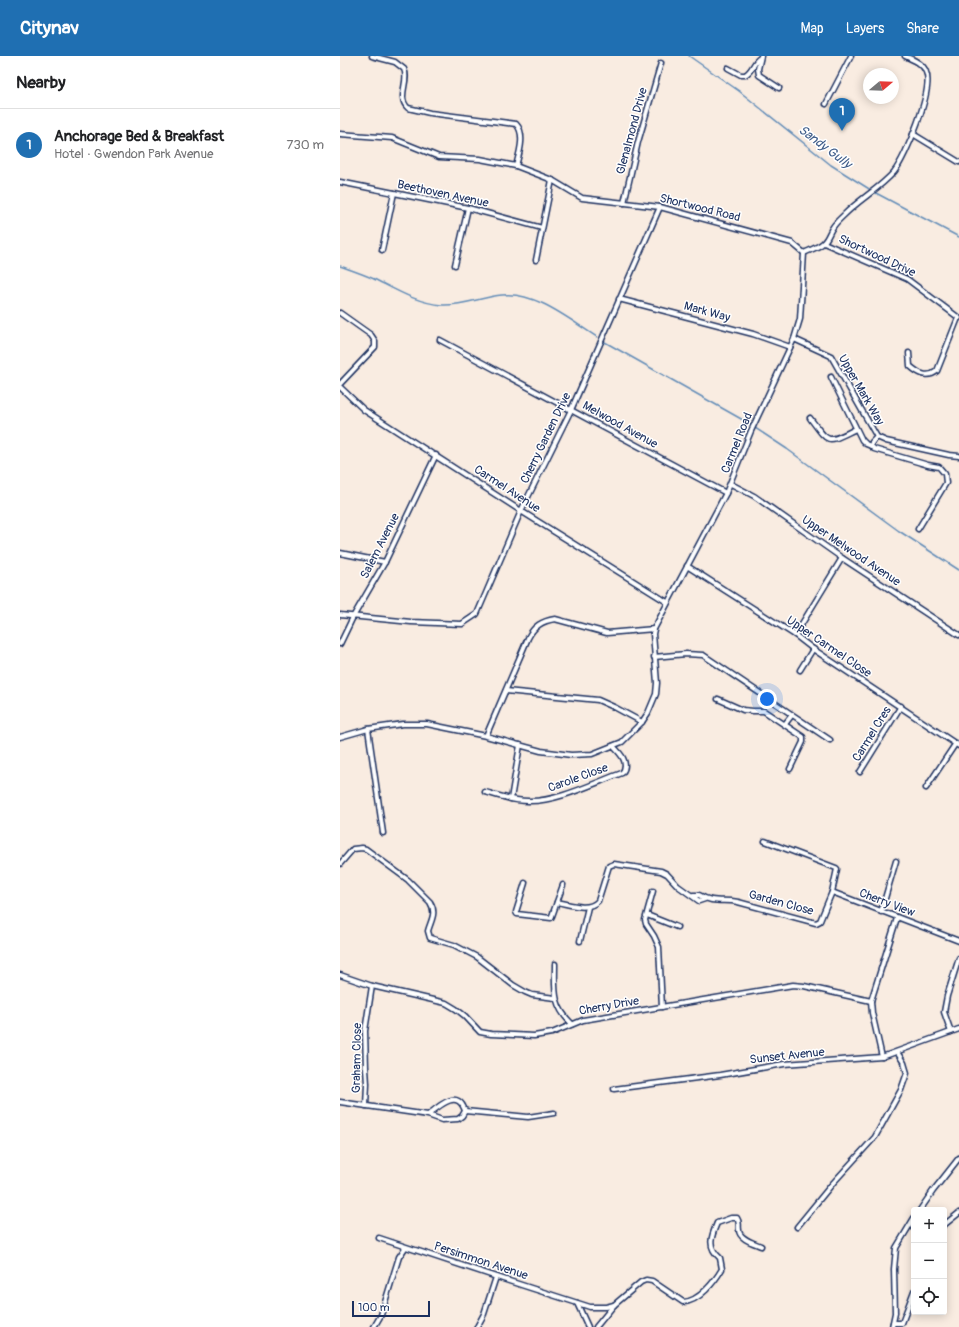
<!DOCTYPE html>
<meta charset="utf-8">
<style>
body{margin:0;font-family:Pangolin,sans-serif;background:#f6f6f6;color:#202124}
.controls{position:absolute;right:12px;bottom:12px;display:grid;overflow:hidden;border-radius:4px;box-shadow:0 2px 10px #0003}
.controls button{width:36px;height:36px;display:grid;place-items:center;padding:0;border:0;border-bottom:1px solid #e0e0e0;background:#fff;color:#202124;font:20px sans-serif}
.compass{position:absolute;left:523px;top:12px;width:36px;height:36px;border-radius:50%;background:#fff;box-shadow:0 2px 10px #0003;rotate:71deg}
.scale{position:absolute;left:12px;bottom:10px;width:78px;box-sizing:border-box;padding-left:4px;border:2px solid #1b2f5e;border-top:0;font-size:11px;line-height:14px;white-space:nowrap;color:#1b2f5e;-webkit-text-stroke:3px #fff;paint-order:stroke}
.you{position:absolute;left:427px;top:643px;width:14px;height:14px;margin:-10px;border:3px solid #fff;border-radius:50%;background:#1a73e8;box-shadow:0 0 0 6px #1a73e833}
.badge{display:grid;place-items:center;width:26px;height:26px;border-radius:50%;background:#1f6fb2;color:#fff;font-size:13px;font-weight:700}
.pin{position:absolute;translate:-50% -33px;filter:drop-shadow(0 1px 2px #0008)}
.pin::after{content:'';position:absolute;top:21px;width:14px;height:12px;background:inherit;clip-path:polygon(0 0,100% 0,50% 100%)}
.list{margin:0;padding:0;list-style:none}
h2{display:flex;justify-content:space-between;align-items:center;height:52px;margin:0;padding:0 16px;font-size:17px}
h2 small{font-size:13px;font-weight:400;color:#757577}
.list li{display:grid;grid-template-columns:26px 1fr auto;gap:12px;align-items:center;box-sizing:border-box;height:72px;padding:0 16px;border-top:1px solid #e0e0e0}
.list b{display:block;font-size:15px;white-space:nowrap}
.list p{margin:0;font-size:13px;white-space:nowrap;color:#757577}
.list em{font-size:13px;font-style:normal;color:#757577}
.icon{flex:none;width:22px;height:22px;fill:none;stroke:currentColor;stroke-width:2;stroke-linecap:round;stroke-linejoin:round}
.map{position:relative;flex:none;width:619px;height:1271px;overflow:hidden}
header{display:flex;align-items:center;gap:24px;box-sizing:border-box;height:56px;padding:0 20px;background:#1f6fb2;color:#fff}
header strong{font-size:19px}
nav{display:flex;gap:22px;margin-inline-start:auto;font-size:14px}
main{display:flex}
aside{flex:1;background:#fff}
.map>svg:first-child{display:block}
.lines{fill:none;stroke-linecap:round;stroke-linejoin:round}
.stream{stroke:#648db8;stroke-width:1.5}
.minor-casing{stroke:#1b2f5e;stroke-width:7}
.minor{stroke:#fff;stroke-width:4}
.labels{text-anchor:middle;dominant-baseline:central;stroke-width:3;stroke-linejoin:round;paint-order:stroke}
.street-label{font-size:12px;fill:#1b2f5e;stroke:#fff}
.water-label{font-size:13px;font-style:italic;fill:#405e8b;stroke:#fff}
</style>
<header>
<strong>Citynav</strong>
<nav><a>Map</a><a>Layers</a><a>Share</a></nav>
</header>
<main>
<aside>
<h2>Nearby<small></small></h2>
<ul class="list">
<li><span class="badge">1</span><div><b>Anchorage Bed &amp; Breakfast</b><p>Hotel · Gwendon Park Avenue</p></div><em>730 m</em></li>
</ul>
</aside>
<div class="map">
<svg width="619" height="1271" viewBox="0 0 619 1271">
<rect width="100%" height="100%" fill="#f9ece1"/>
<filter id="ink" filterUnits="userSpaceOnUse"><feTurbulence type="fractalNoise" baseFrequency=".025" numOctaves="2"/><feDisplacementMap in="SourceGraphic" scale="8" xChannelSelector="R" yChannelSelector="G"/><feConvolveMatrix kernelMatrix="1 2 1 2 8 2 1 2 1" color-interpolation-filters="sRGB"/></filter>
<g filter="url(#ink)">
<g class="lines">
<!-- stream -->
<g class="stream">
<path d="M 349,0 L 399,35 L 491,109 L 534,136 L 619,181"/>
<path d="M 0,210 C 11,214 23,218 34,223 C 56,234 77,247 102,249 C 123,250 142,241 162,239 C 195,235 230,264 257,281"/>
<path d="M 263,285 L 403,364 L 447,393 L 559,475 L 619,514"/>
</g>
<!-- minor casing -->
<g class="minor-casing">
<g id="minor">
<path d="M 32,0 L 55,6 L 64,13 C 70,25 56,41 68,52 L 90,57 L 176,68 C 186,78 179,98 176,110"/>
<path d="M 421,0 L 418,13 L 419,19 L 439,32"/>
<path d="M 388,12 L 401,19 L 405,19 C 413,15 413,6 420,2"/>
<path d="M 486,48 L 511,0"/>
<path d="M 0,78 L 52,82 L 99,101 L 140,103 L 176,110 L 212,124 L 242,142 L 320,151 L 452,187 L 464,197 C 470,194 479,191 483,187 C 488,183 489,176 493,171 C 496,166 501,162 505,158 C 520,143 540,132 554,116 C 566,101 594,33 586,16 C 583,7 573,4 565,0"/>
<path d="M 573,78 L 619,106"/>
<path d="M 0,126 L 128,152 L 202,172"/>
<path d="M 284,147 L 298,86 L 321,7"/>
<path d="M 484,187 L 567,223 L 619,262"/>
<path d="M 42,194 L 54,137"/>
<path d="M 196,204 L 212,124"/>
<path d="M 115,209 L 128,152"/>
<path d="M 279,243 L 413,278 L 450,291"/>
<path d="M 0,257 L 31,279 L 35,285 L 35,291 L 0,328"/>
<path d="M 454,283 L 491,300 L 537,381 L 546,385 L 609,399 L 619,400"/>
<path d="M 100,284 L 386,437"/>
<path d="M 569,297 L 570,310 C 578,317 587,323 597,315 L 618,262"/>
<path d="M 491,321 L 522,384 L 526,388 L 531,390"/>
<path d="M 0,331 L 24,354 L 181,455 L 327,546"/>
<path d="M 470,362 C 490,389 486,387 516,373"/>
<path d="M 537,381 L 532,386 L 531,390 L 534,393 L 588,409 L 599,411 L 605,418 L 606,427 L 578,473"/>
<path d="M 391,428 L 414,440 L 502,502 L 619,579"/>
<path d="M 0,497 L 45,506"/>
<path d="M 347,510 L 455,579 L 473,593 L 619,690"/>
<path d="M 0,559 L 71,566 L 122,568 L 137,558 L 181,455 L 231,354 L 320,151"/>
<path d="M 455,579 L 502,502"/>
<path d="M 0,588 L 13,561 L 45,506 L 96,399"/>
<path d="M 314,601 L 346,598 L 363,599 L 490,684"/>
<path d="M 460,614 L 473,593"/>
<path d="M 166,635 L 258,644 L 276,652 L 302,666"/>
<path d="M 378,643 L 403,654 L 413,655 L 424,655 L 463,681 L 463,686 L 450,713"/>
<path d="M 445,668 L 452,659"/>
<path d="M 28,673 L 43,777"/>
<path d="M 146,680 L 188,582 C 194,570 202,565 215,563 L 267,577 L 314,573"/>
<path d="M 0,681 L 28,673 L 63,668 L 87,668 L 146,680 L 201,695 L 231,699 L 252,698 L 282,686 L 302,666 L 308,657 L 316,638 L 317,627 L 313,578 L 314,573 L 386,437 L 411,375 L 454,283 L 460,263 L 464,197"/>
<path d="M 520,716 L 561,650"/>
<path d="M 586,732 L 616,687"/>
<path d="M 145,736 C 159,740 173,745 188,745 C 217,746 254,727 282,717 C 290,707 280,697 273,690"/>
<path d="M 171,743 L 180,689"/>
<path d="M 0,808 L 13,793 L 22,792 L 26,793 L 68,824 L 90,846 C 97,857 91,864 88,875 L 90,882 L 114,889 L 137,901 L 173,929 L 185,936 L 192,939 L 215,942"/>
<path d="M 185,827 L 176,856 L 177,858 L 211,862 L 212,860 L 223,829"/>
<path d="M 313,835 L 305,864 L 306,868 L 314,880 L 319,891 L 322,951"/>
<path d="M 492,836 L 619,885"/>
<path d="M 353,839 L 359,839 C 373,848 383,843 398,846 L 476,867 L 480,865 L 492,836 L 497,813 L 496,812 L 425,785"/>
<path d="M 217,846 C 229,848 248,856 258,845 L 269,810 L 274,808 L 321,815 L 327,818 L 338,830 L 359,845 L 365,843"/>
<path d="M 541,856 L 556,805"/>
<path d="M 307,859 L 337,871"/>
<path d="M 240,885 L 248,851"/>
<path d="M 215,908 C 215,933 212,949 232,968"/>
<path d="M 0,919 L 32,930 L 106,947 L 116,953 L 125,960 L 140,976 L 151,978 L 194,980 L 212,977 L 243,964 L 453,929 L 464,930 L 531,945"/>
<path d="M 611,976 L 604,956 L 607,940 L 619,902"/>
<path d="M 542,1001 L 532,957 L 531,945 L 557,862"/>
<path d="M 274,1033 L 380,1019 L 444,1008 L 542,1001 L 619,973"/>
<path d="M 0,1046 L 88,1059 L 102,1064 L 118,1063 L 122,1060 L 125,1055 C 118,1032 99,1050 88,1059"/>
<path d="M 26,1050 L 27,1028 L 26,1012 L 25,975 L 32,930"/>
<path d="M 125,1055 L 188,1061 L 214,1057"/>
<path d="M 580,1154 L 593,1135 L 619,1102"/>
<path d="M 604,1169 L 619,1157"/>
<path d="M 457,1171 L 493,1127 L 535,1081 L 561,1034 L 567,1017 L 564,1007 L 557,996"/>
<path d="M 39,1182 L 169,1225 L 250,1251 L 266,1251 L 274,1249"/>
<path d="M 237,1247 L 248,1271"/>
<path d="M 553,1267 L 562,1267 L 574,1235"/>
<path d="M 34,1271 L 41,1259 L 59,1201 L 65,1192"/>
<path d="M 137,1271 L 144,1258 L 156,1221"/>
<path d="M 256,1271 L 274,1249 L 301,1226 L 306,1224 L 312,1225 L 343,1246 C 359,1246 375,1225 382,1213 L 380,1202 C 367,1191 371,1181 377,1167 L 391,1162 L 397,1162 C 400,1166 398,1169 399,1174 C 399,1183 414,1187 421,1190"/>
<path d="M 552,1271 L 555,1257 L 554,1213 L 556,1192 L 574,1162"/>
</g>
</g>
<!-- minor -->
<use href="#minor" class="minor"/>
</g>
</g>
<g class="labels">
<!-- street labels -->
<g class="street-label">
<text transform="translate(292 75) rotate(-75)">Glenalmond Drive</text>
<text transform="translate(103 138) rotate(12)">Beethoven Avenue</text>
<text transform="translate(360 152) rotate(14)">Shortwood Road</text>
<text transform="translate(537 200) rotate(25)">Shortwood Drive</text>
<text transform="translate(367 256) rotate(15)">Mark Way</text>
<text transform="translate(521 334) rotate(60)">Upper Mark Way</text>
<text transform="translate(280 369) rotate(29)">Melwood Avenue</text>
<text transform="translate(206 382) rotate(-64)">Cherry Garden Drive</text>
<text transform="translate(397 387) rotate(-68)">Carmel Road</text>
<text transform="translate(167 433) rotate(33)">Carmel Avenue</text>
<text transform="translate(40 490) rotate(-63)">Salem Avenue</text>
<text transform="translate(511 495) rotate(34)">Upper Melwood Avenue</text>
<text transform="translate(489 591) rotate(34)">Upper Carmel Close</text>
<text transform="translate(532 678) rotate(-58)">Carmel Cres</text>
<text transform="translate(238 722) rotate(-20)">Carole Close</text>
<text transform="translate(441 847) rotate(15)">Garden Close</text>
<text transform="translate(547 847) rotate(21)">Cherry View</text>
<text transform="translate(269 950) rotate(-10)">Cherry Drive</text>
<text transform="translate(447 1000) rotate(-6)">Sunset Avenue</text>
<text transform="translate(17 1002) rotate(-89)">Graham Close</text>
<text transform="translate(141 1205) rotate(18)">Persimmon Avenue</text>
</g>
<!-- water labels -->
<g class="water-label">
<text transform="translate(485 91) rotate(37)">Sandy Gully</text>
</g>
</g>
</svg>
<div class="controls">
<button>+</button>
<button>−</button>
<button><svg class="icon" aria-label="locate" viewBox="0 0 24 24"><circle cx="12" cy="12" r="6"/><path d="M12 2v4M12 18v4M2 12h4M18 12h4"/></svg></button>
</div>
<svg class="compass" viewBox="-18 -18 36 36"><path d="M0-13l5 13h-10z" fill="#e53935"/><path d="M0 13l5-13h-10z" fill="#757577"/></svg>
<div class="scale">100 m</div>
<div class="you"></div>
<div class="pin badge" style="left:502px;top:75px">1</div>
</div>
</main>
